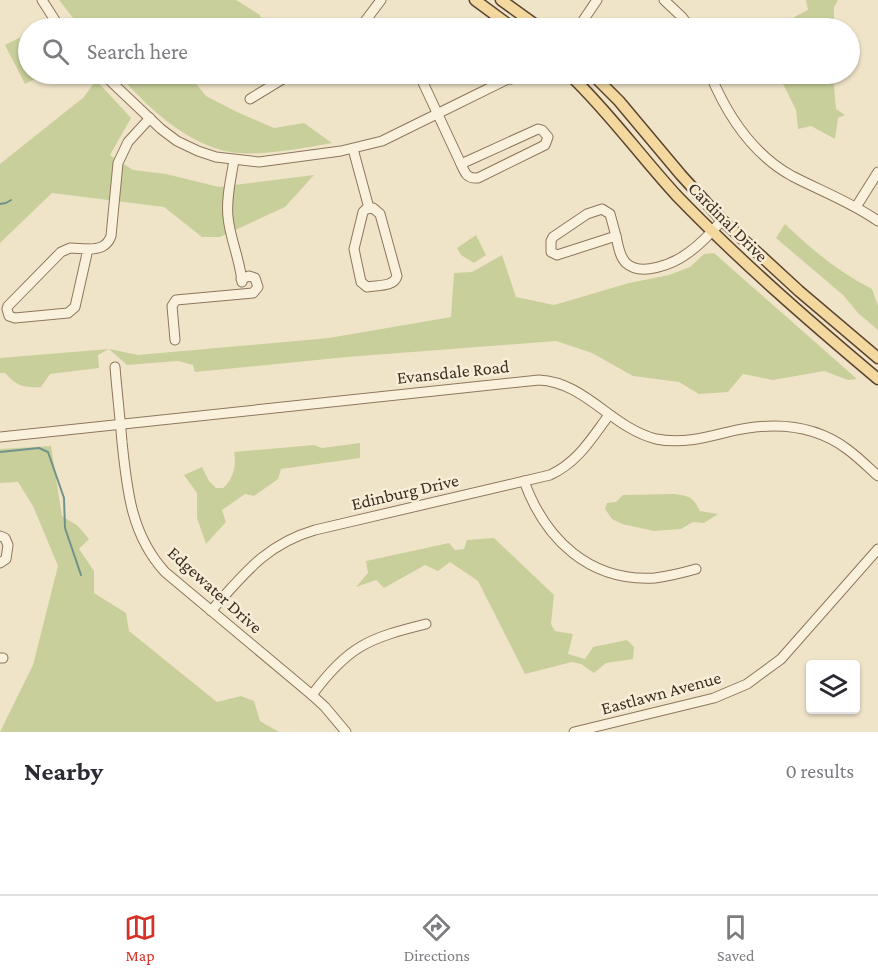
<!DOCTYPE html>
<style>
body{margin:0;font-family:"Crimson Pro",serif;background:#f7f7f7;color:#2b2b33}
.controls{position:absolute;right:18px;bottom:18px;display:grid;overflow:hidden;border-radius:6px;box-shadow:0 2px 4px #0004}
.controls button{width:54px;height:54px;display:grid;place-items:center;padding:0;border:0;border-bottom:2px solid #e1e1e2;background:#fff;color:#2b2b33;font:30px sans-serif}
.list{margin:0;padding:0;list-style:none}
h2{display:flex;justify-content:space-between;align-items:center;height:78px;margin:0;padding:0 24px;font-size:26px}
h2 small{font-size:20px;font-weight:400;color:#7c7c81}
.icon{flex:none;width:33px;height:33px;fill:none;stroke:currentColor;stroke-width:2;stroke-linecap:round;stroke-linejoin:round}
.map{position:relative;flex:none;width:878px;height:732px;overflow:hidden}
.search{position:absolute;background:#fff;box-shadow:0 2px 4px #0004;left:18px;right:18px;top:18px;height:66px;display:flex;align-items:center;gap:15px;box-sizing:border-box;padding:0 21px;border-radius:33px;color:#7c7c81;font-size:22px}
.sheet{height:162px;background:#fff}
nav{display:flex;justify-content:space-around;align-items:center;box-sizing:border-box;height:84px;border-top:2px solid #e1e1e2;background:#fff;font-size:16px;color:#7c7c81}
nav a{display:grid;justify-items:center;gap:3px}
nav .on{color:#d93025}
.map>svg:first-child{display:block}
.green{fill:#c9cf9b}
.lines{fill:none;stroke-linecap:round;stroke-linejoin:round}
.stream{stroke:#6f938a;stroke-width:2}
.minor-casing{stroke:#8d765c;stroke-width:11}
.major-casing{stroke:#5b4430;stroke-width:13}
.minor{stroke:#faf1dc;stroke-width:9}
.major{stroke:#f3d9a0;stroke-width:10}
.labels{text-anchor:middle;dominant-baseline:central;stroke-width:5;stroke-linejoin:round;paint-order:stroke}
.street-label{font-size:18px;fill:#3d2e20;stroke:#f7eed8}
</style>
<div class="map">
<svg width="878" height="732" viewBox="0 0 878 732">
<rect width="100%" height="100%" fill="#f0e4c8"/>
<!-- green -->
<g class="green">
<path d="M 59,0 L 236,0 L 260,15 L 264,28 L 81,28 Z"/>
<path d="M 806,0 L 838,0 L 834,7 L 834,28 L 802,28 L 794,17 L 808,10 Z"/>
<path d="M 25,35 L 28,42 L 28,74 L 45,74 L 25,84 L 5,45 Z"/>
<path d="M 118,74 L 206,74 L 194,81 L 206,96 L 237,112 L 274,128 L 304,123 L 332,143 C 302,148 260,157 230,152 C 184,143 148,107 118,74 Z"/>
<path d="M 778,74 L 833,74 L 836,109 L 845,115 L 838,118 L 835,139 L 811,126 L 798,129 L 796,110 Z"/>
<path d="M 96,80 L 131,118 L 110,155 L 133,170 L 166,174 L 219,187 L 314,175 L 285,207 L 220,237 L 202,237 L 164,207 L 52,193 L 0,243 L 0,164 L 84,97 Z"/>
<path d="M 785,224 C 812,250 839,272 872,289 L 878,306 L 878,330 L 858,313 L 843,295 L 776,238 Z"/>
<path d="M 476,235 L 486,255 L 474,263 L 461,255 L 457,248 Z"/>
<path d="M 714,253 L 857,379 L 848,380 L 824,371 L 773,380 L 743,374 L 728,392 L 699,394 L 679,382 L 633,376 L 592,353 L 556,341 L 347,357 L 195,372 L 193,365 L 178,361 L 127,365 L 109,349 L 98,355 L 99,368 L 50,374 L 41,387 C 23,388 17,386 5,373 L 0,373 L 0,358 L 109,349 L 138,355 L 329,338 L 451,317 L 454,273 L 472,272 L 502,255 L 516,297 L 554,305 L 629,283 L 669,275 L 690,267 L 704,254 Z"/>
<path d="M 360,443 L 360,458 L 281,469 L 278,479 L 254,496 L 245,494 L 222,510 L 226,522 L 206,544 L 197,518 L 197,493 L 184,475 L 202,467 L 209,481 L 216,488 L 223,488 C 233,480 237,464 234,452 L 314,445 L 322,448 Z"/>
<path d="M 51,446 L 62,516 L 78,526 L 89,539 L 79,549 L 94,571 L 94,593 L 126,613 L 129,631 L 217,702 L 241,696 L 254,701 L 260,721 L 279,732 L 0,732 L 33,665 L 58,566 L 33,506 L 18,482 L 0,483 L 0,449 Z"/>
<path d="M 674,494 C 690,496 693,497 700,511 L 718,514 L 704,523 L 693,522 L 681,529 L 654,531 L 622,524 L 612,519 L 605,509 L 607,503 L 616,502 L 623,495 Z"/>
<path d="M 494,538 L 554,595 L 551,624 L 555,631 L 573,634 L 568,654 L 585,659 L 593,647 L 627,640 L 634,647 L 633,659 L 606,663 L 594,673 L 581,664 L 572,662 L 525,674 L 478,581 L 450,562 L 438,571 L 425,565 L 384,588 L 376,580 L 356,587 L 368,573 L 366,561 L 449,543 L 455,550 L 464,549 L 467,540 Z"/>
</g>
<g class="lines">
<!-- stream -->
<g class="stream">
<path d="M 0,204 L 6,203 L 11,200"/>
<path d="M 0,452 L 39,448 L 48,452 L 64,498 L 65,528 L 81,575"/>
</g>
<!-- minor casing -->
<g class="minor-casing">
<g id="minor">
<path d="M 42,0 L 60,28"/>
<path d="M 664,0 L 682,17 L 690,28"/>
<path d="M 360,28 L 381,0"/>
<path d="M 578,28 L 597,0"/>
<path d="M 103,74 L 161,129 L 177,141 L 198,151 L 216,157 L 259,162 L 341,151 L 382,141 L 516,75"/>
<path d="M 419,74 L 461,164"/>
<path d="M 710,74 C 727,115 752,154 792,176 C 821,191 851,202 878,221"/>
<path d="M 250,99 L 291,74"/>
<path d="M 538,129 L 542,130 L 548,137 L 545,145 L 478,178 C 467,179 465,173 461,164 Z"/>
<path d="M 353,149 L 369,208"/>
<path d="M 234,160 C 231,179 226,198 228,217 C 230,239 240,259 242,282"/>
<path d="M 856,207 L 878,172"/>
<path d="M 373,208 L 380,214 L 397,276 C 394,287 378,285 367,287 L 361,282 L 354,249 L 363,212 L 366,209 Z"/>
<path d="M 602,209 L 610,214 L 616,236 L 557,255 L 551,252 L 551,241 L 553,237 L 587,214 Z"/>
<path d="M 616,236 C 618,244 619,256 626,263 C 641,277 673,264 688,253 C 701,244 712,232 722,220"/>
<path d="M 70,248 L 88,249 L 75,307 L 68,313 L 15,318 L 9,316 L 7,309 L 8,306 L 61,252 Z"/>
<path d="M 88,249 C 99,249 107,247 111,236 L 118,163 L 128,142 L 150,118"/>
<path d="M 175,340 L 172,306 L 176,300 L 253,293 L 258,287 L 255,278 L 249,276 L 241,279"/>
<path d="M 115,367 C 117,392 120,417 122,442 C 127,490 131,535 165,572 L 312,695 L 325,707 L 346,732"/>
<path d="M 0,437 L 539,380 C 585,382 612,428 656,439 C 681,444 704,438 728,432 C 769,422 812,423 847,449 C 858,457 868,467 878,476"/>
<path d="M 524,481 C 545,539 589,582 655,578 C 669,576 682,573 696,569"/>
<path d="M 0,536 L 5,538 L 8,545 L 6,559 L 0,563"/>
<path d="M 211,611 C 243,575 266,544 315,530 L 550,475 C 578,462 591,439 609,415"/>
<path d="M 0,658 L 3,658"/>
<path d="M 312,695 C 348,646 369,638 426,624"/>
<path d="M 574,732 L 714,698 L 747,684 L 781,659 L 878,549"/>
</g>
</g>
<!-- major casing -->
<g class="major-casing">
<g id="major">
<path d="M 475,0 L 513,28"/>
<path d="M 501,0 L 540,28"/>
<path d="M 569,74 C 609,112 641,157 678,197 C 741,262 809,321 878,379"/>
<path d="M 592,74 L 619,101 L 681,175 L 722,220 L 799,291 L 878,358"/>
<path d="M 511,78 L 515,74"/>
</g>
</g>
<!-- minor -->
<use href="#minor" class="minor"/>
<!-- major -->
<use href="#major" class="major"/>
</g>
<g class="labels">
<!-- street labels -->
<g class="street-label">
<text transform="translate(728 222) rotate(45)">Cardinal Drive</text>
<text transform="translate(453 372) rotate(-6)">Evansdale Road</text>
<text transform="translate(405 492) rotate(-13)">Edinburg Drive</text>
<text transform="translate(215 590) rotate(42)">Edgewater Drive</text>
<text transform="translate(661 693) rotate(-15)">Eastlawn Avenue</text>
</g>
</g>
</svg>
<div class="controls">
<button><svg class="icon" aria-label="layers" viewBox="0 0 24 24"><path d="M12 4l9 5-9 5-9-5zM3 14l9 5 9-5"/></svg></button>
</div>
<div class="search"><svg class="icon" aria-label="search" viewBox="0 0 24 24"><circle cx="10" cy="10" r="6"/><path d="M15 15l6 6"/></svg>Search here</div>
</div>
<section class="sheet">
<h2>Nearby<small>0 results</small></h2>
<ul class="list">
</ul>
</section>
<nav>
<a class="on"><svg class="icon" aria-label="map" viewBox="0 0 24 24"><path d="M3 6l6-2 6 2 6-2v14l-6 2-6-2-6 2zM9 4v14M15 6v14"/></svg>Map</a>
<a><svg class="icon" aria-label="directions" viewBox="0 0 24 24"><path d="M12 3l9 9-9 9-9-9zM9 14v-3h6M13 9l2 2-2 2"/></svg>Directions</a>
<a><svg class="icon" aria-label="saved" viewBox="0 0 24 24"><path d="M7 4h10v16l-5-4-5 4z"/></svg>Saved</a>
</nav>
